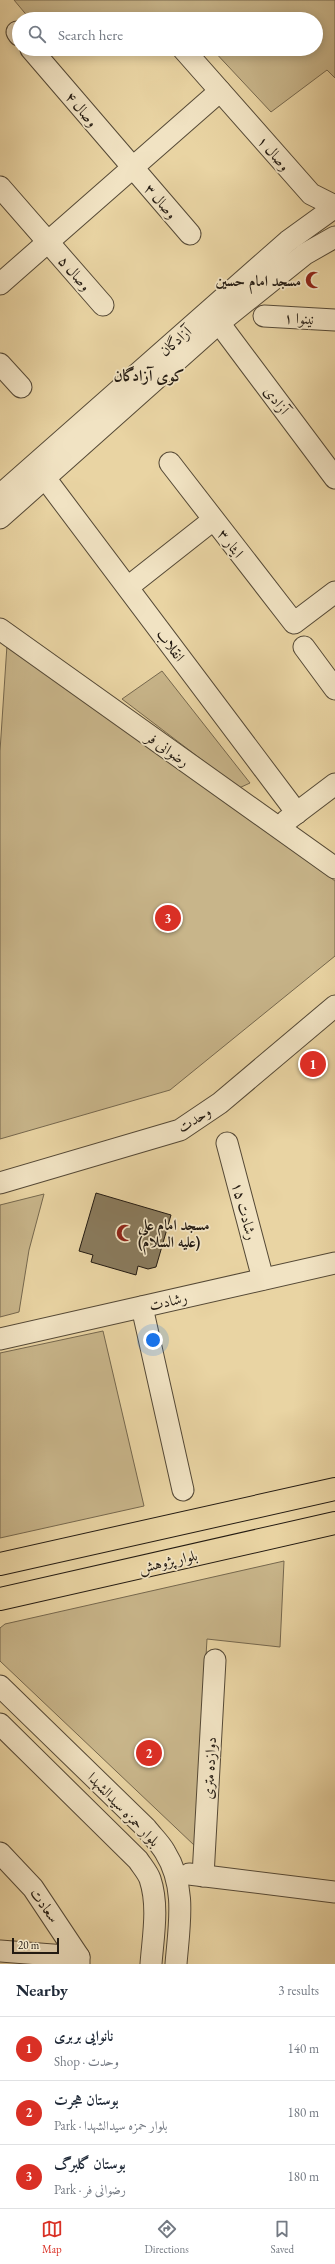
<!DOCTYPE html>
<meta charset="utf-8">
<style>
body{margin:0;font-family:"EB Garamond",Amiri,serif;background:#f2f2f3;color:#1f2937}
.scale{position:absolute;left:12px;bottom:10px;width:47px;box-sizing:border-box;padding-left:4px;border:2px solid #241b12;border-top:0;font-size:11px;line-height:14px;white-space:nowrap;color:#241b12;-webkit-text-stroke:3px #f1e3c3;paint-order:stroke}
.you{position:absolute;left:153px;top:1340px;width:14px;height:14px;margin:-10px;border:3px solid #fff;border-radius:50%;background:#1a73e8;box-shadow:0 0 0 6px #1a73e833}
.badge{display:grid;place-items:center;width:26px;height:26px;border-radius:50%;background:#d93025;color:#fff;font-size:13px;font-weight:700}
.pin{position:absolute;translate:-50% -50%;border:2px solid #fff;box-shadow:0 1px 4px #0006}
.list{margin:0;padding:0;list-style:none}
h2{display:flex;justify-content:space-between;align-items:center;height:52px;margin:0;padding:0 16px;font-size:17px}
h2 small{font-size:13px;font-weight:400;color:#747a83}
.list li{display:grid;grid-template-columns:26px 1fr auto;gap:12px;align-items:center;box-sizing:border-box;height:64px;padding:0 16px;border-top:1px solid #e0e1e3}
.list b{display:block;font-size:15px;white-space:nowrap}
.list p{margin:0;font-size:13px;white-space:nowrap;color:#747a83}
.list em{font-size:13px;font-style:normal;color:#747a83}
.icon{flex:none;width:22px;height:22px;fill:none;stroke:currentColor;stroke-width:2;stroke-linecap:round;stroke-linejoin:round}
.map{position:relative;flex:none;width:335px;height:1964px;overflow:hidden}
.search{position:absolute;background:#fff;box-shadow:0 2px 10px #0003;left:12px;right:12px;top:12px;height:44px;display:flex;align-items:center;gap:10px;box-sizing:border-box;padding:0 14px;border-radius:22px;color:#747a83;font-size:15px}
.sheet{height:244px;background:#fff}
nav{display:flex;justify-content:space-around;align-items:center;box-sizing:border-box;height:56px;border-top:1px solid #e0e1e3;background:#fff;font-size:11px;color:#747a83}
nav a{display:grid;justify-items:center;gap:2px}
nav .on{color:#d93025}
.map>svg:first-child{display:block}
.green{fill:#c8b58a;stroke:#76684e}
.building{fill:#8a7b5d;stroke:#241b12}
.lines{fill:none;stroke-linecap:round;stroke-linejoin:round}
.minor-casing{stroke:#554936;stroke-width:23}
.major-casing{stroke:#241b12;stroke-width:24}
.minor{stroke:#f1e3c3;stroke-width:21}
.major{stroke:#e9d4a3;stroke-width:22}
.labels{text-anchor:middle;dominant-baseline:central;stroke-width:3.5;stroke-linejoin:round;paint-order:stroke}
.street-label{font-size:15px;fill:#241b12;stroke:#f1e3c3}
.poi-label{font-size:15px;font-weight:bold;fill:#241b12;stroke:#f1e3c3;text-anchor:end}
.neighbourhood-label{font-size:16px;font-weight:bold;fill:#241b12;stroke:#f1e3c3}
</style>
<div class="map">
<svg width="335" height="1964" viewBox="0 0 335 1964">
<rect width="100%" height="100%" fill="#e9d4a3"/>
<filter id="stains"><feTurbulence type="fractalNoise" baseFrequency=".005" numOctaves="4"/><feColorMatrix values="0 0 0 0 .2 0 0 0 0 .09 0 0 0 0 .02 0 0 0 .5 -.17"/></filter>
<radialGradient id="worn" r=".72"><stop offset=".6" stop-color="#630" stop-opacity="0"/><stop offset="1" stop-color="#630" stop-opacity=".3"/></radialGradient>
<!-- green -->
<g class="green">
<path d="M 14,0 L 335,0 L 335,78 L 327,70 L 271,112 L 212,49 L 316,49 L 316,19 L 29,18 Z"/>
<path d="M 7,645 L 335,881 L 335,956 L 170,1090 L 0,1139 L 0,751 Z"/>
<path d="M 162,671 L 250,783 L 239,788 L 122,699 Z"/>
<path d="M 44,1194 L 29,1250 L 19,1312 L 0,1317 L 0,1205 Z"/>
<path d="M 103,1331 L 144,1506 L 0,1538 L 0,1353 Z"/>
<path d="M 284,1561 L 280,1647 L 207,1639 L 195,1846 L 0,1661 L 0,1628 L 5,1624 Z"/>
</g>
<!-- building -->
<path class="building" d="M 96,1193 L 171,1215 L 156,1267 L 148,1269 L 138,1266 L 136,1275 L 91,1262 L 93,1255 L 79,1251 Z"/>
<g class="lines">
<!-- minor casing -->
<g class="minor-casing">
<g id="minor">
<path d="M 17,32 L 19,35"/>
<path d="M 31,49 L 190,234"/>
<path d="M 183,49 L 311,194 L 335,206"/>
<path d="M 0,187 L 103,305"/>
<path d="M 0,284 L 220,91"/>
<path d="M 264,316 L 335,320"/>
<path d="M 219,323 L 335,478"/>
<path d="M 0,364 L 21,387"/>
<path d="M 170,463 L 294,623 L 335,592"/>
<path d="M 45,478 L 297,813"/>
<path d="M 0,495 L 288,241 L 335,207"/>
<path d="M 0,518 L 219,323 L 305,254 L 335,237"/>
<path d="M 128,587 L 213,520"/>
<path d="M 0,629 L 335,868"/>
<path d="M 304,647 L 335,689"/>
<path d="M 286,821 L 335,784"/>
<path d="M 227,1143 L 263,1279"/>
<path d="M 0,1183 L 180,1130 L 220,1103 L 335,1006"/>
<path d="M 142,1307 L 183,1490"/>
<path d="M 0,1339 L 335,1263"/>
<path d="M 0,1686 L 146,1828 C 152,1836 160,1843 165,1852 C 187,1887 179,1926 176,1964"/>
<path d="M 0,1724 L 138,1860 C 142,1866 148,1873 150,1879 C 159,1906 153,1937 151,1964"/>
<path d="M 0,1853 L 33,1888 L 79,1957 L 79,1964"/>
<path d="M 189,1874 L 335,1892"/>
<path d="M 203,1876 L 215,1660"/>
<path d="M 0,1951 L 79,1957"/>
</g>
</g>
<!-- major casing -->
<g class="major-casing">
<g id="major">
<path d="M 0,1564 L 335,1489"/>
<path d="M 0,1599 L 335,1523"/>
</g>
</g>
<!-- minor -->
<use href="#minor" class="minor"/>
<!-- major -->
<use href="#major" class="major"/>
</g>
<!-- icons -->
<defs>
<g id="mosque-bare" transform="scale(1.38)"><path d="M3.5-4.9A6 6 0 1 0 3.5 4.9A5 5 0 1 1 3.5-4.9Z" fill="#8f2418" stroke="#f1e3c3" stroke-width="2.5" paint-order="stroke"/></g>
</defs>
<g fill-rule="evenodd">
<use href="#mosque-bare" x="314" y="280"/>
<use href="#mosque-bare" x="125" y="1233"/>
</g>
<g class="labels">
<!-- street labels -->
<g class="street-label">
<text transform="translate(82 109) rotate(50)">وصال ۴</text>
<text transform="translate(274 153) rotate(49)">وصال ۱</text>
<text transform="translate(161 201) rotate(49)">وصال ۳</text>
<text transform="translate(75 273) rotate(49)">وصال ۵</text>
<text transform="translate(299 318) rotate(3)">نینوا ۱</text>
<text transform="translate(175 341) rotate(-41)">آزادگان</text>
<text transform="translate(277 400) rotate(53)">آزادی</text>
<text transform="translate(231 543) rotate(52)">ایثار ۳</text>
<text transform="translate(171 645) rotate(53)">انقلاب</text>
<text transform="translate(168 749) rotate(35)">رضوانی فر</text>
<text transform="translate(194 1119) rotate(-32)">وحدت</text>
<text transform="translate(245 1211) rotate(75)">رشادت ۱۵</text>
<text transform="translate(168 1301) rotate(-13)">رشادت</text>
<text transform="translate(168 1561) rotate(-13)">بلوار پژوهش</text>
<text transform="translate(209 1768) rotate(-87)">دوازده متری</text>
<text transform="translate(124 1809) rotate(46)">بلوار حمزه سیدالشهدا</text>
<text transform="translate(45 1905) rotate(54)">سعادت</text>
</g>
<!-- poi labels -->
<g class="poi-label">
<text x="301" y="280">مسجد امام حسین</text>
<text x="138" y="1224" text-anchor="start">مسجد امام علی<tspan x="138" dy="17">(علیه السلام)</tspan></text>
</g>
<!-- neighbourhood labels -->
<g class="neighbourhood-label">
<text x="149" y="375">کوی آزادگان</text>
</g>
</g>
<rect width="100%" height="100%" filter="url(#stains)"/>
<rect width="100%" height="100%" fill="url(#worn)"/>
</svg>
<div class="scale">20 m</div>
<div class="you"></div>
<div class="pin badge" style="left:313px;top:1064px">1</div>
<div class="pin badge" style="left:149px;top:1753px">2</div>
<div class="pin badge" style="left:168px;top:918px">3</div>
<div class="search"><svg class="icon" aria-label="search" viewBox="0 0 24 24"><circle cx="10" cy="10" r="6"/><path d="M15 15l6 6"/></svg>Search here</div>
</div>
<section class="sheet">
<h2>Nearby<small>3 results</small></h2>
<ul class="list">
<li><span class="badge">1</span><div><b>نانوایی بربری</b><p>Shop · وحدت</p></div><em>140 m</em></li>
<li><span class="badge">2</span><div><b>بوستان هجرت</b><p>Park · بلوار حمزه سیدالشهدا</p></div><em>180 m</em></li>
<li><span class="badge">3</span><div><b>بوستان گلبرگ</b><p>Park · رضوانی فر</p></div><em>180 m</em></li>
</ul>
</section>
<nav>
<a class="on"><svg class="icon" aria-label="map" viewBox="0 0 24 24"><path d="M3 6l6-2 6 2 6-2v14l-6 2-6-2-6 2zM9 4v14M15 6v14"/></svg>Map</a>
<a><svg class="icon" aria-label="directions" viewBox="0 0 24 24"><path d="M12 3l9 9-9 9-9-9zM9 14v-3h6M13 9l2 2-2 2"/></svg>Directions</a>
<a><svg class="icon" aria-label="saved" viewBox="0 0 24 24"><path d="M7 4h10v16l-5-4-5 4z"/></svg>Saved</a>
</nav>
